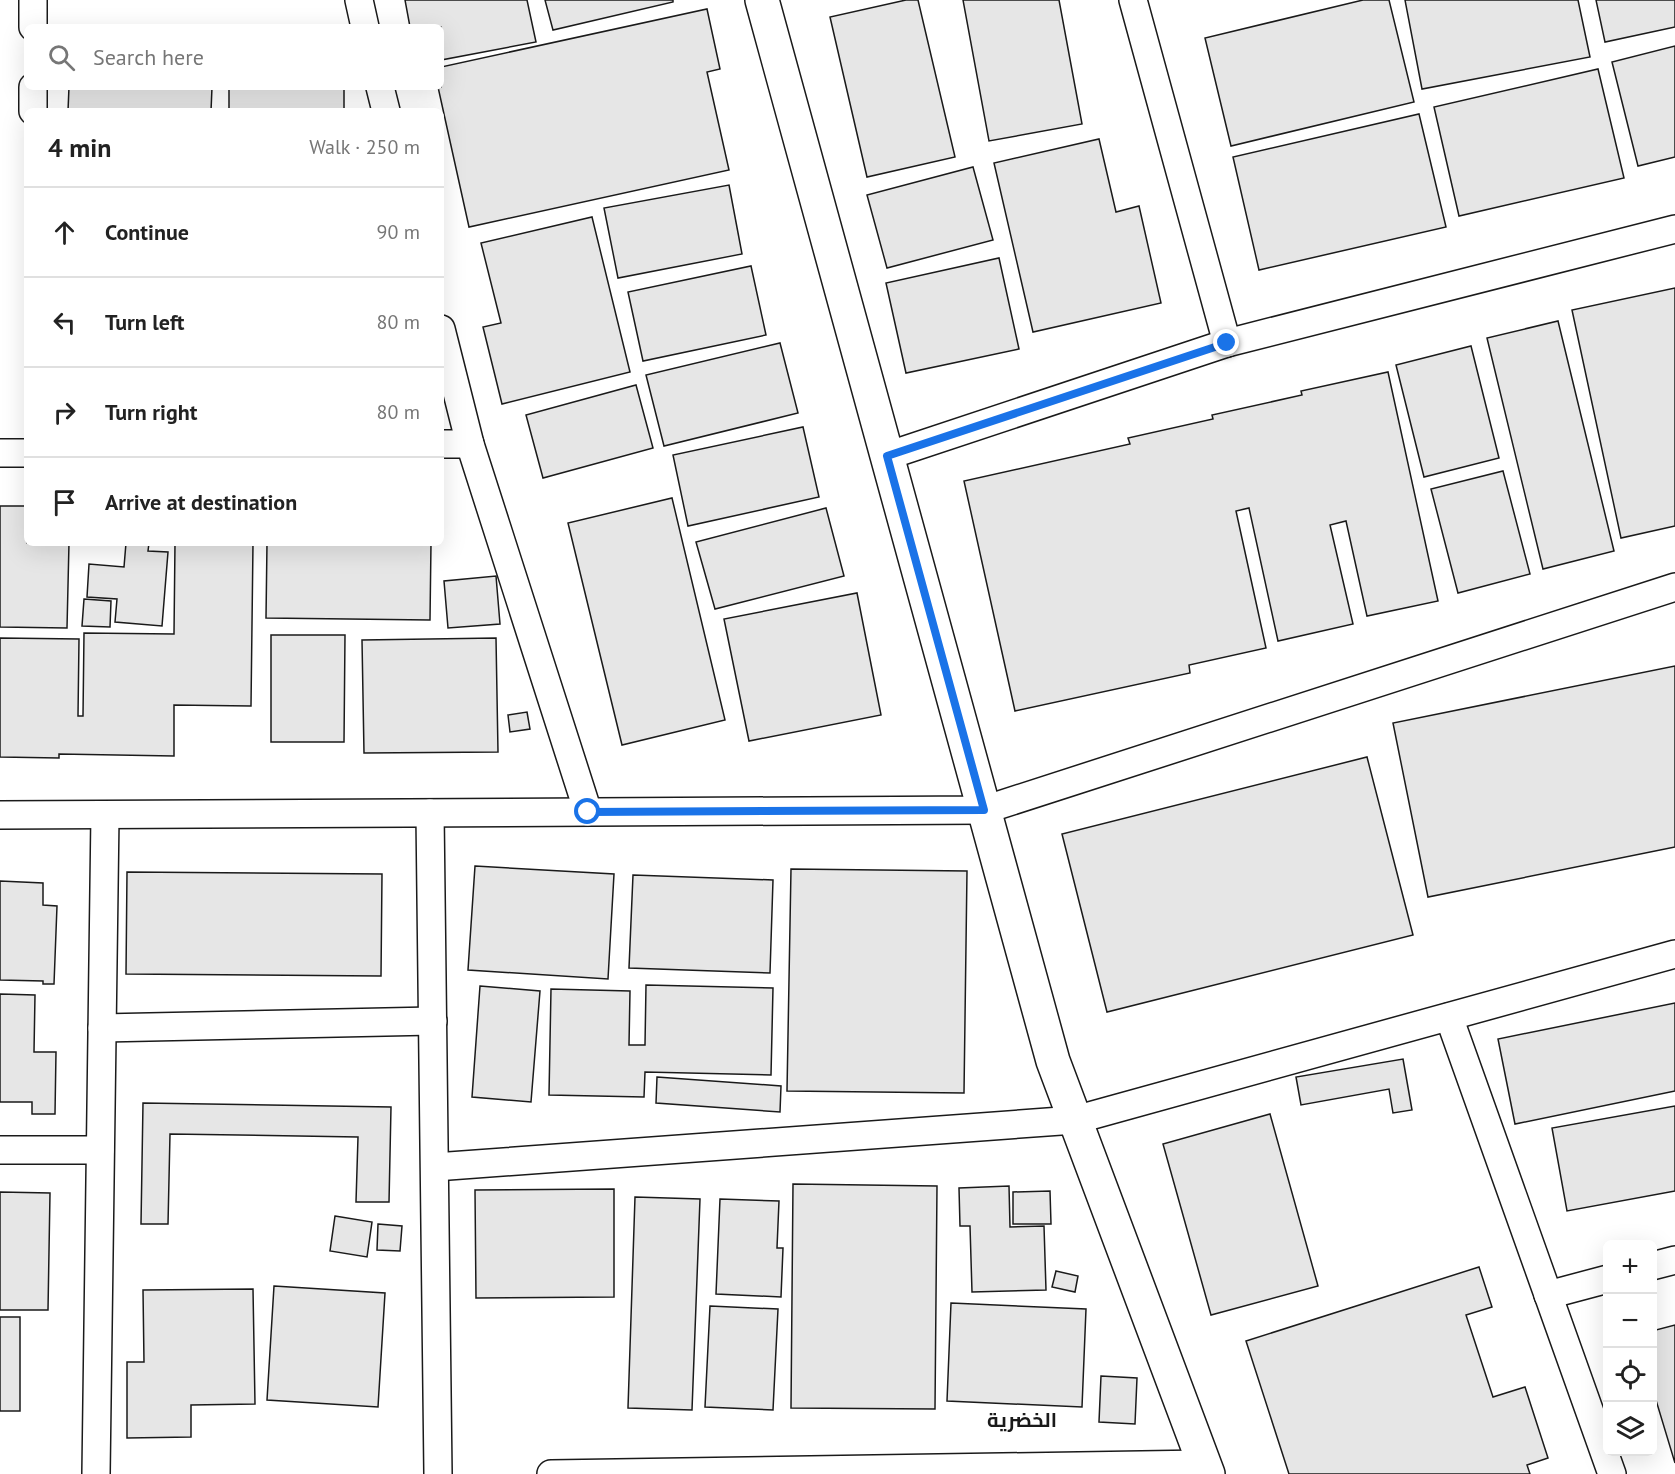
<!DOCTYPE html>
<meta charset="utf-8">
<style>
body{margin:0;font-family:"PT Sans",Cairo,sans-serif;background:#f2f2f2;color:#222}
.controls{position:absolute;right:18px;bottom:18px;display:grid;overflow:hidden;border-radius:9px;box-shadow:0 6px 24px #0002}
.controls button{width:54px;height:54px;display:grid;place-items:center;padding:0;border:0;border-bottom:2px solid #e0e0e0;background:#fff;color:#222;font:30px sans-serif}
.stop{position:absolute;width:18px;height:18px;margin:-14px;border:4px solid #1a73e8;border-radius:50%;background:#fff}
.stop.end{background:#1a73e8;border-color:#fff;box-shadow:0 2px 6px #0008}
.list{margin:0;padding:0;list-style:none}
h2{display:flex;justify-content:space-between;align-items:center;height:78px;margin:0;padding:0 24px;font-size:26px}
h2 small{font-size:20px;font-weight:400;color:#767676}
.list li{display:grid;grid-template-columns:39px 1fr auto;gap:18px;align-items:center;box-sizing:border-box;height:90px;padding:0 24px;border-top:2px solid #e0e0e0}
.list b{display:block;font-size:22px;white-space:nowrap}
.list em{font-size:20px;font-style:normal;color:#767676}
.icon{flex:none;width:33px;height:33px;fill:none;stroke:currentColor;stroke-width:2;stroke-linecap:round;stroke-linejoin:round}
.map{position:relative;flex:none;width:1675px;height:1474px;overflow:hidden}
.search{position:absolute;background:#fff;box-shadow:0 6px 24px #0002;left:24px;top:24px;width:420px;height:66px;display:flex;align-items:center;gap:15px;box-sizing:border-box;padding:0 21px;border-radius:9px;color:#767676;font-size:22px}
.panel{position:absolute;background:#fff;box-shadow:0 6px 24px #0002;left:24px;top:108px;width:420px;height:438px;border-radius:9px}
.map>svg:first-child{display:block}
.building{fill:#e6e6e6;stroke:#1a1a1a;stroke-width:1.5}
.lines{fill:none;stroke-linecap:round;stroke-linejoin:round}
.minor-casing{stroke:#1a1a1a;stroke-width:30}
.tertiary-casing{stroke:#1a1a1a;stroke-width:36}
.minor{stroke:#fff;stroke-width:27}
.tertiary{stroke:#fff;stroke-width:33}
.route{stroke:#1a73e8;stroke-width:8}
.labels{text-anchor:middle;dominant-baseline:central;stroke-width:4.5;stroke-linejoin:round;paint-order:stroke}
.neighbourhood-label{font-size:20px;font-weight:bold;fill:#1a1a1a;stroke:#fff}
</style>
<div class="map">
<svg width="1675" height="1474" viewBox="0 0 1675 1474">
<rect width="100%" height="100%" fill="#fff"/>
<!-- building -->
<g class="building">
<path d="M 405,0 L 527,0 L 536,42 L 441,60 L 441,27 L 410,27 Z"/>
<path d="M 545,0 L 673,0 L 673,2 L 553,30 Z"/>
<path d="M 906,0 L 918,0 L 955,157 L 867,177 L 830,17 Z"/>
<path d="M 963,0 L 1059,0 L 1082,124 L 989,141 Z"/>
<path d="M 1363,0 L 1389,0 L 1414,102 L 1231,146 L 1205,38 Z"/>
<path d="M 1405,0 L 1578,0 L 1590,57 L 1422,89 Z"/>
<path d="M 1596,0 L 1675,0 L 1675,27 L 1605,42 Z"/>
<path d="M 707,9 L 720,69 L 707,72 L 729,170 L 469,227 L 438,87 L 441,87 L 441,67 Z"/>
<path d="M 1675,46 L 1675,157 L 1638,166 L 1612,62 Z"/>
<path d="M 1598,69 L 1624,178 L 1459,216 L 1434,107 Z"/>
<path d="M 69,87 L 212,87 L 211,111 L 68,111 Z"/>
<rect x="229" y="87" width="115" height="24"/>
<path d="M 1419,114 L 1446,227 L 1259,270 L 1233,157 Z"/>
<path d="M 1099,139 L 1116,212 L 1139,206 L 1161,303 L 1033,332 L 994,163 Z"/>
<path d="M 973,167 L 993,240 L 887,268 L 867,195 Z"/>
<path d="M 729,185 L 742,254 L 618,278 L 604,208 Z"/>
<path d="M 592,217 L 630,372 L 502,404 L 483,327 L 501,323 L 481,243 Z"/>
<path d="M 999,258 L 1019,349 L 906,373 L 886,283 Z"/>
<path d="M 751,266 L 766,335 L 643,361 L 628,292 Z"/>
<path d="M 1675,288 L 1675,526 L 1621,538 L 1572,310 Z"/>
<path d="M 1558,321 L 1614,551 L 1543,569 L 1487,338 Z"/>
<path d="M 780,343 L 798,413 L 664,446 L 646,375 Z"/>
<path d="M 1471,346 L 1499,458 L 1424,477 L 1396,365 Z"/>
<path d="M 1388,372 L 1438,601 L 1367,616 L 1346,521 L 1330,525 L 1353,624 L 1278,641 L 1249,508 L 1236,511 L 1266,648 L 1189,665 L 1190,673 L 1015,711 L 964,481 L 1130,444 L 1128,438 L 1213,419 L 1212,415 L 1302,395 L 1301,391 Z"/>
<path d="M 636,385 L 653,448 L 543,478 L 526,415 Z"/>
<path d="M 803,427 L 819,497 L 688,526 L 673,455 Z"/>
<path d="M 1503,471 L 1530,574 L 1458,593 L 1431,489 Z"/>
<path d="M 672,498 L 725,720 L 622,745 L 568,523 Z"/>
<path d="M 0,506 L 27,506 L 27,543 L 69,543 L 67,628 L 0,627 Z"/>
<path d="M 826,508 L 844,576 L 715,609 L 696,542 Z"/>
<path d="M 126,543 L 149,543 L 148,551 L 168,552 L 162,626 L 115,622 L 117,599 L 87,597 L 89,564 L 124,567 Z"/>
<path d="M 175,543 L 253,543 L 251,706 L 174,705 L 174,756 L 59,754 L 59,758 L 0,757 L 0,638 L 79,639 L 78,716 L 83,716 L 84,633 L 174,634 Z"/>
<path d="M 267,543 L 431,543 L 430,620 L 266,618 Z"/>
<path d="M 496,576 L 500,624 L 448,628 L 444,581 Z"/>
<path d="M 857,593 L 881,715 L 749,741 L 724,619 Z"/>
<path d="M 84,599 L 111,601 L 110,627 L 82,626 Z"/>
<path d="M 271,635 L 345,635 L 344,742 L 271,742 Z"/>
<path d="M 496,638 L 498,752 L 364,753 L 362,640 Z"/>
<path d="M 1675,666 L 1675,847 L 1428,897 L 1393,723 Z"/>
<path d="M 527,712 L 530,729 L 510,732 L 508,715 Z"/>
<path d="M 1367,757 L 1413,935 L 1107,1012 L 1062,834 Z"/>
<path d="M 475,866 L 614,874 L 608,979 L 468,970 Z"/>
<path d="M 791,869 L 967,871 L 964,1093 L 787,1091 Z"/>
<path d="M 127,872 L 382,874 L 381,976 L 126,974 Z"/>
<path d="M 633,875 L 773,880 L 770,973 L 629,968 Z"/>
<path d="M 0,881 L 43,883 L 43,905 L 57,906 L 54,984 L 43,984 L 43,981 L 0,980 Z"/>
<path d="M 646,985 L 773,988 L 771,1075 L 645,1072 L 644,1097 L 549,1095 L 551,989 L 630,991 L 629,1045 L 645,1045 Z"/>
<path d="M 480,986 L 540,991 L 531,1102 L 472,1097 Z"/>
<path d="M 0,994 L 35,995 L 34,1052 L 56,1052 L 55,1114 L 32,1114 L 32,1102 L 0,1102 Z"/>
<path d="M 1675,1003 L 1675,1091 L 1515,1124 L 1498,1039 Z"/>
<path d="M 1403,1059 L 1412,1110 L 1393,1113 L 1389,1089 L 1301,1105 L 1296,1077 Z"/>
<path d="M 657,1077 L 781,1086 L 780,1112 L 656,1103 Z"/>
<path d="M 143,1103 L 391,1107 L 389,1202 L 356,1202 L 358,1137 L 170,1134 L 168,1224 L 141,1224 Z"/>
<path d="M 1675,1106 L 1675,1191 L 1567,1211 L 1552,1128 Z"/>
<path d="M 1270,1114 L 1318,1286 L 1211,1315 L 1163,1144 Z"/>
<path d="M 793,1184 L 937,1186 L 935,1409 L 791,1408 Z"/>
<path d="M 1009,1186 L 1010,1227 L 1044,1226 L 1046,1290 L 972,1292 L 970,1226 L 960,1226 L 959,1188 Z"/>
<path d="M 614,1189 L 614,1297 L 476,1298 L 475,1190 Z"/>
<path d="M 1050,1191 L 1051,1224 L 1013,1224 L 1013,1192 Z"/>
<path d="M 0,1192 L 50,1193 L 48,1310 L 0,1310 Z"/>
<path d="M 635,1197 L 700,1199 L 692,1410 L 628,1408 Z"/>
<path d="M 720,1199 L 779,1201 L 777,1248 L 783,1248 L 781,1297 L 716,1294 Z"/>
<path d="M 335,1216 L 372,1222 L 367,1257 L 330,1251 Z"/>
<path d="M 378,1224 L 402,1226 L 400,1251 L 377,1250 Z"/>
<path d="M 1479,1267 L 1492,1307 L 1466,1315 L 1493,1397 L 1525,1387 L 1548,1458 L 1527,1465 L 1530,1474 L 1289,1474 L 1246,1341 Z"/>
<path d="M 1056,1271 L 1078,1276 L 1075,1292 L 1052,1287 Z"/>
<path d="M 274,1286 L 385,1293 L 378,1407 L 267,1400 Z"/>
<path d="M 253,1289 L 255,1404 L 191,1405 L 191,1437 L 127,1438 L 127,1362 L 144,1362 L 143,1290 Z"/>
<path d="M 951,1303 L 1086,1309 L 1082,1407 L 947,1401 Z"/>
<path d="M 710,1306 L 778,1309 L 773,1410 L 705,1407 Z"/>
<rect x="0" y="1317" width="20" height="94"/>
<path d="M 1675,1325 L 1675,1463 L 1652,1387 L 1652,1331 Z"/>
<path d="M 1101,1376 L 1137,1378 L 1135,1424 L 1099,1422 Z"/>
</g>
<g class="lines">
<!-- minor casing -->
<g class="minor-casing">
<g id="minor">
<path d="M 33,0 L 33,27"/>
<path d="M 359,0 L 365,27"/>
<path d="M 1133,0 L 1227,343"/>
<path d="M 33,87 L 33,111"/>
<path d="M 380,87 L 386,111"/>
<path d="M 441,329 L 470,444 L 588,812"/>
<path d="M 441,444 L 470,444"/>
<path d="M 0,453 L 27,453"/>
<path d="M 887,456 L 1227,343 L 1675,229"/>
<path d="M 430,813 L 438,1474"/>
<path d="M 0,815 L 984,810 L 1675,587"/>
<path d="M 1449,1017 L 1612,1474"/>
<path d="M 102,1028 L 433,1021"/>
<path d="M 0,1150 L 100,1150"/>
<path d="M 435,1167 L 1075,1120 L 1675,954"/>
<path d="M 1652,1266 L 1675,1260"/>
<path d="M 1548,1295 L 1608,1279"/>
<path d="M 96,1474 L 105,815"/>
<path d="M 551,1474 L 1204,1464"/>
</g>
</g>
<!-- tertiary casing -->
<g class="tertiary-casing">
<path id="tertiary" d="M 762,0 L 1053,1061 L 1208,1474"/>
</g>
<!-- minor -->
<use href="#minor" class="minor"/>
<!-- tertiary -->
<use href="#tertiary" class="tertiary"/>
</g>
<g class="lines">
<!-- route -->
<path class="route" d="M 588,812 L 984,810 L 887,456 L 1227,343"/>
</g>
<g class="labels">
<!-- neighbourhood labels -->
<g class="neighbourhood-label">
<text x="1022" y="1420">الخضرية</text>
</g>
</g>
</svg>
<div class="controls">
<button>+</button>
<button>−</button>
<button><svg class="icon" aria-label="locate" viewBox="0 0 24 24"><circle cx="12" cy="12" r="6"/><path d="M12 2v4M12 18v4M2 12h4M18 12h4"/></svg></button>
<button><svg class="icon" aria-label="layers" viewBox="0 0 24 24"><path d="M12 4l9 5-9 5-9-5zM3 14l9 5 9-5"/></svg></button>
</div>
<div class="stop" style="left:588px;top:812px"></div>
<div class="stop end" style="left:1227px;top:343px"></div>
<div class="search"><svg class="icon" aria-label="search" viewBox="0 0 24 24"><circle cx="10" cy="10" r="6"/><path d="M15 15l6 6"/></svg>Search here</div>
<section class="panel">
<h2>4 min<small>Walk · 250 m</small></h2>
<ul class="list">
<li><svg class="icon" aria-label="ahead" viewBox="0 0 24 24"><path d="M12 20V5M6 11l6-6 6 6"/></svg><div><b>Continue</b></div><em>90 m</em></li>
<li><svg class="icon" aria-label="left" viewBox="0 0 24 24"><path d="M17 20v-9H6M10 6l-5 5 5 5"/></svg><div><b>Turn left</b></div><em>80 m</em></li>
<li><svg class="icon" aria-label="right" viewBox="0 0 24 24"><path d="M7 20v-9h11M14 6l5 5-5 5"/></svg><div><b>Turn right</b></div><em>80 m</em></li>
<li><svg class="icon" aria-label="arrive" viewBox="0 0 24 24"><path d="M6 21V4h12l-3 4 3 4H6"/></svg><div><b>Arrive at destination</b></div></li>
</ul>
</section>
</div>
